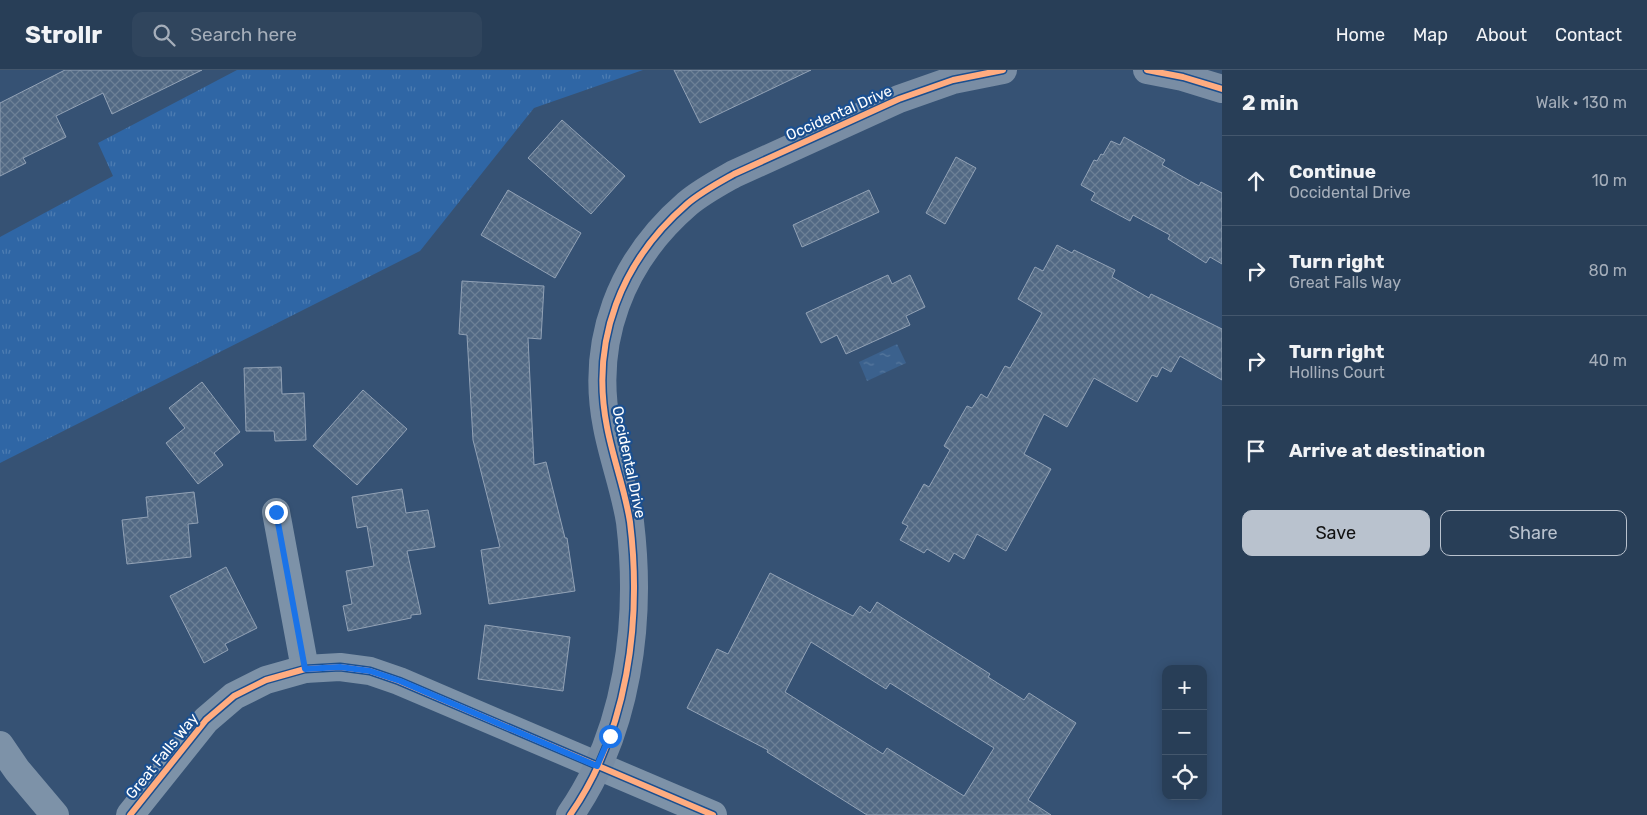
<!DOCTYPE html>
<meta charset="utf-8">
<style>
body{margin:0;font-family:Rubik,sans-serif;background:#30455d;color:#f1f3f6}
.controls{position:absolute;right:15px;bottom:15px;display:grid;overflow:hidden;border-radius:10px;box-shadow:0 2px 12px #0003}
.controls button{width:45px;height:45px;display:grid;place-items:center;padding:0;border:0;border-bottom:1px solid #44576d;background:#283e57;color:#f1f3f6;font:25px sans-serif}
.stop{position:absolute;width:15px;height:15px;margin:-11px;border:4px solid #1a73e8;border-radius:50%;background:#fff}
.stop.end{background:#1a73e8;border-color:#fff;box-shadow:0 1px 5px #0008}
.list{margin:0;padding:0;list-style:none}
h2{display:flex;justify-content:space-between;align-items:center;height:65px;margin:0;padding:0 20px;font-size:21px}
h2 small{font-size:16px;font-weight:400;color:#a5aeba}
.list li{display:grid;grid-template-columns:32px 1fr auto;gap:15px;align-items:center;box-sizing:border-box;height:90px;padding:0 20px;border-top:1px solid #44576d}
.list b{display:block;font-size:19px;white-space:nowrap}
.list p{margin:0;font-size:16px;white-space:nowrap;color:#a5aeba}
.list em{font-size:16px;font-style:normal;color:#a5aeba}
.actions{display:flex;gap:10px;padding:15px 20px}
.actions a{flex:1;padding:11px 0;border:1px solid #b9c2ce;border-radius:10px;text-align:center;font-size:18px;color:#b9c2ce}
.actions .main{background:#b9c2ce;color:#111}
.icon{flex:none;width:28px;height:28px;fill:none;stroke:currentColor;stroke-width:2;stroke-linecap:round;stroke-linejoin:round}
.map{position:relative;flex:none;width:1222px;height:745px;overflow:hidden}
header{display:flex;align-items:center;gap:30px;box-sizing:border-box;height:70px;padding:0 25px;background:#283e57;border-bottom:1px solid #44576d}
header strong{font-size:24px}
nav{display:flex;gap:28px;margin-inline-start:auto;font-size:18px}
.search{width:350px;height:45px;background:#30455d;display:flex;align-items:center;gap:12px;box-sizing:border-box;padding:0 18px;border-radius:10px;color:#a5aeba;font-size:19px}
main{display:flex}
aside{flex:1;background:#283e57}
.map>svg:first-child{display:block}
.grass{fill:url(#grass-tufts)}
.water{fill:url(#water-ripples)}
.building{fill:url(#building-cross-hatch);stroke:#92a2b6;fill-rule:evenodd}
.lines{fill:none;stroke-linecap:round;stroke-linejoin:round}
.street{stroke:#7d92a8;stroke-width:28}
.secondary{stroke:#798da4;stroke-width:28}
.cycleway-casing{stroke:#1b4f8f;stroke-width:9}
.cycleway{stroke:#ffac80;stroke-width:6}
.route{stroke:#1a73e8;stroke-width:6}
.labels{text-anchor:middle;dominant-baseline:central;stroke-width:4.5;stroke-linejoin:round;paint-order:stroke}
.street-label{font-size:15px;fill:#fff;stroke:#1b4f8f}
</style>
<header>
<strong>Strollr</strong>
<div class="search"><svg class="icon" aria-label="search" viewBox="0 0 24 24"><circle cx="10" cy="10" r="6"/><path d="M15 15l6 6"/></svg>Search here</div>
<nav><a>Home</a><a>Map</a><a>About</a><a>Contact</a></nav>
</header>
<main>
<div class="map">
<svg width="1222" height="745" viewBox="0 0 1222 745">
<defs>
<pattern id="grass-tufts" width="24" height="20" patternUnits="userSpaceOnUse" patternTransform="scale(1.25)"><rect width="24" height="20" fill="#2f66a5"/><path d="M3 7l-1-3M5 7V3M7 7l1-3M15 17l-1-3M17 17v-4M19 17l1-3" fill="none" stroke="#4e7db2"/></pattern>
<pattern id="water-ripples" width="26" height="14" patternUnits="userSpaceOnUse" patternTransform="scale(1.25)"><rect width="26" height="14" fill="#3b618d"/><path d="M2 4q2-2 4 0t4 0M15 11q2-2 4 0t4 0" fill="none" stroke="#58799e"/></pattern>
<pattern id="building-cross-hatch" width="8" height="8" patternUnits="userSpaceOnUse" patternTransform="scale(1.25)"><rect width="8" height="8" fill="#526984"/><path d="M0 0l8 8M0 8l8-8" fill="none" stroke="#6c8096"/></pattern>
</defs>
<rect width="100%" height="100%" fill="#365274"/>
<!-- grass -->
<path class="grass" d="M 237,0 L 643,0 L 534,38 L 420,181 L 0,393 L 0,167 L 113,106 L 98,73 Z"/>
<!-- water -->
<path class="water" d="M 897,274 L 906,293 L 867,311 L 859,292 Z"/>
<!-- building -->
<g class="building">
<path d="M 65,0 L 202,0 L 112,44 L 103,23 L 56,46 L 66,67 L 23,88 L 26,93 L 0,106 L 0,33 Z"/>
<path d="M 674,0 L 811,0 L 700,53 Z"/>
<path d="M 562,50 L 625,106 L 591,144 L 528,88 Z"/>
<path d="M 1124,67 L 1165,90 L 1162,95 L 1199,116 L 1201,112 L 1222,123 L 1222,194 L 1210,187 L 1206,193 L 1168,169 L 1170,165 L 1133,145 L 1130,151 L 1091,130 L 1095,123 L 1081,115 L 1094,90 L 1097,91 L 1101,84 L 1103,85 L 1111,71 L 1120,75 Z"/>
<path d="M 956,87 L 976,98 L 945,154 L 926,143 Z"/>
<path d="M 508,120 L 581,163 L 555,208 L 481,165 Z"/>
<path d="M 869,120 L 879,142 L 802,177 L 793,155 Z"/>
<path d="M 1057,175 L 1072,183 L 1074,180 L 1115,200 L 1112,207 L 1149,228 L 1151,224 L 1222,259 L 1222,310 L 1180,286 L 1171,302 L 1162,297 L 1157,307 L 1152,305 L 1137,332 L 1094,308 L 1067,357 L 1044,344 L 1024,384 L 1051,399 L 1006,481 L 977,464 L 964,489 L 954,483 L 949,492 L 927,479 L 924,483 L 900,470 L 908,456 L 902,453 L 924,414 L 929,417 L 950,380 L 944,376 L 967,336 L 972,338 L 981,324 L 987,328 L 1005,296 L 1010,298 L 1042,243 L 1018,229 L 1035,197 L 1043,201 Z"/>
<path d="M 888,205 L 892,214 L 910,205 L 925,237 L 906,246 L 910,255 L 846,284 L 837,265 L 821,273 L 806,243 Z"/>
<path d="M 462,211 L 544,216 L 541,269 L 528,268 L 534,395 L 546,392 L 565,468 L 567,468 L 575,521 L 489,534 L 481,480 L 500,477 L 473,370 L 467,265 L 459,264 Z"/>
<path d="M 281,297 L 282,324 L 304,323 L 306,370 L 275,371 L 274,361 L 246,361 L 244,298 Z"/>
<path d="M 202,312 L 240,362 L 214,383 L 223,395 L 198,414 L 166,373 L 185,358 L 169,338 Z"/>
<path d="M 363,320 L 407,359 L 357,415 L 313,376 Z"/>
<path d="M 402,419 L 406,443 L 428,440 L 435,477 L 407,481 L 421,544 L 411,545 L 411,548 L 348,561 L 343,536 L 352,534 L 346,501 L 374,496 L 367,456 L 357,458 L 352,427 Z"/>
<path d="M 194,422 L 198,453 L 188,454 L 191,487 L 127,494 L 122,450 L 148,447 L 146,427 Z"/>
<path d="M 226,497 L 257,558 L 225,574 L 228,580 L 204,593 L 170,526 Z"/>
<path d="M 770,503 L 853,546 L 860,536 L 870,543 L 877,532 L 990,604 L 988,607 L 1024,630 L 1029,623 L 1076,653 L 1028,730 L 1051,745 L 867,745 L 767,682 L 768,680 L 687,638 L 717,579 L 728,584 ZM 811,572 L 886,619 L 890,613 L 994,678 L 964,726 L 887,678 L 883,684 L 785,622 Z"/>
<path d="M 485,555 L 570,567 L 563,621 L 478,609 Z"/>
</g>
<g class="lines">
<!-- street -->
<g class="street">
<path d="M 276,442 L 305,599"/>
<path d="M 0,675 L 17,700 L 55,745"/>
<path d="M 130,745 L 206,650 L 234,626 L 266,610 L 305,599 L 340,597 L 370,601 L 399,611 L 713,745"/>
</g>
<!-- secondary -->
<g class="secondary">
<path d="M 1147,0 L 1183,7 L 1222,19"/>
<path d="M 570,745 C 628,662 642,551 630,452 C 625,420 613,389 607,357 C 590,271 621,191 687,134 C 701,122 718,113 734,104 L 899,29 L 953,10 L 1003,0"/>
</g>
<!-- cycleway casing -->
<g class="cycleway-casing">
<g id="cycleway">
<path d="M 1147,0 L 1183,7 L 1222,19"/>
<path d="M 130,745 L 206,650 L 234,626 L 266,610 L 305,599 L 340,597 L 370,601 L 399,611 L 713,745"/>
<path d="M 570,745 C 628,662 642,551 630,452 C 625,420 613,389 607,357 C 590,271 621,191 687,134 C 701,122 718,113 734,104 L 899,29 L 953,10 L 1003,0"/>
</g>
</g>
<!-- cycleway -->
<use href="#cycleway" class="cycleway"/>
</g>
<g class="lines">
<!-- route -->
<path class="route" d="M 276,442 L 305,599 L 340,597 L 370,601 L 400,611 L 597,696 L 610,666"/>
</g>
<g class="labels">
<!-- street labels -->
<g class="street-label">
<text transform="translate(839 43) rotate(-24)">Occidental Drive</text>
<text transform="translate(629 392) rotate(78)">Occidental Drive</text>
<text transform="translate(162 686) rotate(-51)">Great Falls Way</text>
</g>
</g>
</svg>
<div class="controls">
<button>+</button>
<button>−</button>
<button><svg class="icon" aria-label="locate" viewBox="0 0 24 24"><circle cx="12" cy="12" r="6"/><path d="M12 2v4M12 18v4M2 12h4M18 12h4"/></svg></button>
</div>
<div class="stop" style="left:610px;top:666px"></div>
<div class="stop end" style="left:276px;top:442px"></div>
</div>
<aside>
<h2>2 min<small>Walk · 130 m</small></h2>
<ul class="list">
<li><svg class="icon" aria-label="ahead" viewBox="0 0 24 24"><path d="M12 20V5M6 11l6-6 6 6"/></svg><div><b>Continue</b><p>Occidental Drive</p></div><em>10 m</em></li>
<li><svg class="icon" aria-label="right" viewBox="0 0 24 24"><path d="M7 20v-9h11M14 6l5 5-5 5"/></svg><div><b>Turn right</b><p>Great Falls Way</p></div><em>80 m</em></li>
<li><svg class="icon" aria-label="right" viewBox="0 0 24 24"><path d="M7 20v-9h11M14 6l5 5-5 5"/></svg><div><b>Turn right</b><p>Hollins Court</p></div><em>40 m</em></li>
<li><svg class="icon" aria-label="arrive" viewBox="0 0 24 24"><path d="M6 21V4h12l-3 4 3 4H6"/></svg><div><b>Arrive at destination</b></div></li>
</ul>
<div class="actions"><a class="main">Save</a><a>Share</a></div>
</aside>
</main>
